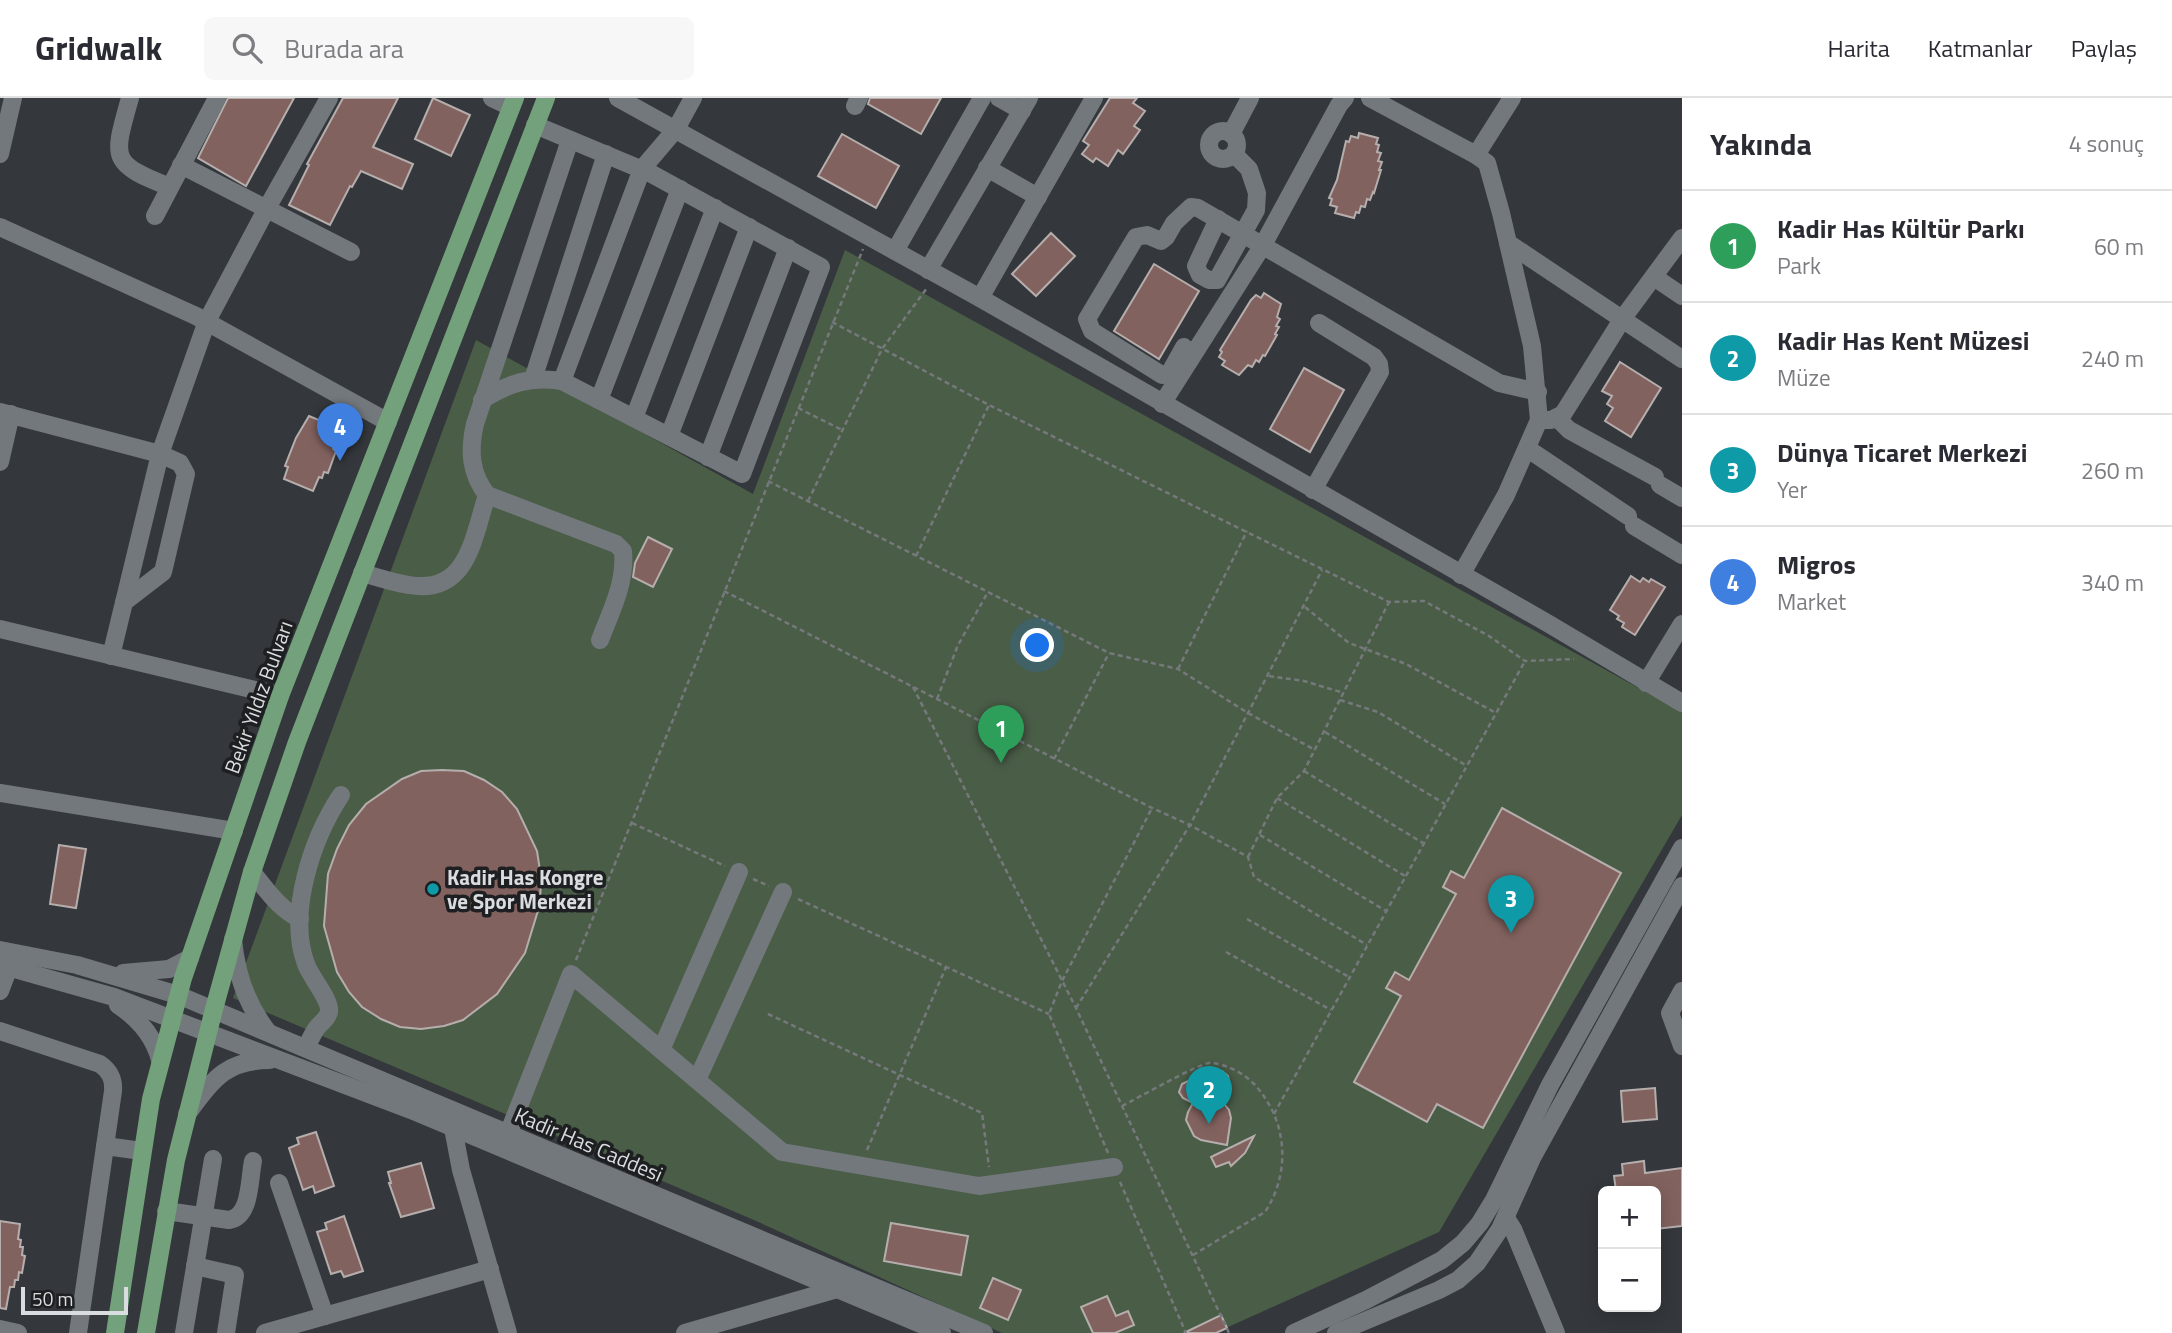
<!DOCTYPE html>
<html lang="tr">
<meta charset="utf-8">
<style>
body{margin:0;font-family:"Titillium Web",sans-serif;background:#f7f7f7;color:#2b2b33}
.controls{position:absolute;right:21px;bottom:21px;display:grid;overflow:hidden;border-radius:10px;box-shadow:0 4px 18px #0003}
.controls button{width:63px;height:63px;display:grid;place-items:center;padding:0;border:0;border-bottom:2px solid #e1e1e2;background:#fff;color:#2b2b33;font:35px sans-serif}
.scale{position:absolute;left:21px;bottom:18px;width:107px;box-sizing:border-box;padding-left:7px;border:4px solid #dadddf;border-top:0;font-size:19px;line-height:24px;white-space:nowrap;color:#dadddf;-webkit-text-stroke:5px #1d1f21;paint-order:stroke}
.you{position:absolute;left:1038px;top:548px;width:24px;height:24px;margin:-18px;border:5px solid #fff;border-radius:50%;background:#1a73e8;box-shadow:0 0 0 10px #1a73e833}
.badge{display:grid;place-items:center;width:46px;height:46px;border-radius:50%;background:#875879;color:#fff;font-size:23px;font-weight:700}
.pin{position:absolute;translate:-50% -58px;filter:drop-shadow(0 2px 4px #0008)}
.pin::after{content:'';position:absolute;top:37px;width:24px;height:21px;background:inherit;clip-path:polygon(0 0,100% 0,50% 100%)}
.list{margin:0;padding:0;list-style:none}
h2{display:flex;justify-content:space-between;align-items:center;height:91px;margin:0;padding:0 28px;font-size:30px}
h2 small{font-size:23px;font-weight:400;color:#7c7c81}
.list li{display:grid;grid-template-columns:46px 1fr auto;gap:21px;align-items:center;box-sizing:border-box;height:112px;padding:0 28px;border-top:2px solid #e1e1e2}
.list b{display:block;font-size:26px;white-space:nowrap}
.list p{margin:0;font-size:23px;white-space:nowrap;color:#7c7c81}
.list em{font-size:23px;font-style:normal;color:#7c7c81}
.icon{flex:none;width:38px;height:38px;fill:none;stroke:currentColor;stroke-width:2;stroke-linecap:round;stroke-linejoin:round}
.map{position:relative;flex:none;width:1682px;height:1235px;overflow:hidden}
header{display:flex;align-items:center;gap:42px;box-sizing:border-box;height:98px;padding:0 35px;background:#fff;border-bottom:2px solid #e1e1e2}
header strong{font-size:33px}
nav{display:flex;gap:38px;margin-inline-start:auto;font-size:24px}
.search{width:490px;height:63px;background:#f7f7f7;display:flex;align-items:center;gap:18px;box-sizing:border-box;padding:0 24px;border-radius:10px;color:#7c7c81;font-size:26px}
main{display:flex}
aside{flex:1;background:#fff}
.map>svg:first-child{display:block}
.green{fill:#4a5d47}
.building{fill:#82625f;stroke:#b6aead;stroke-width:2}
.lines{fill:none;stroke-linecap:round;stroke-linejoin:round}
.path{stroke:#76797c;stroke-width:2.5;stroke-dasharray:5 3.5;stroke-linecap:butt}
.minor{stroke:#73787d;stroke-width:18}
.major{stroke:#72a17b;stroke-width:18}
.culture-dot{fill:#0f9aa8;stroke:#1d1f21;stroke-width:2.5}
.labels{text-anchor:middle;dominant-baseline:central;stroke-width:7;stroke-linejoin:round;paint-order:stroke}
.street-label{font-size:21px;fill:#dadddf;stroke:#1d1f21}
.poi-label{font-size:21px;font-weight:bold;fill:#dadddf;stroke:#1d1f21;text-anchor:start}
</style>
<header>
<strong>Gridwalk</strong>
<div class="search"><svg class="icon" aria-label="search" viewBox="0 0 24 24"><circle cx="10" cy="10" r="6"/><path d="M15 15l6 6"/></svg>Burada ara</div>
<nav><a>Harita</a><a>Katmanlar</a><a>Paylaş</a></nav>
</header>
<main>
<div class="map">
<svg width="1682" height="1235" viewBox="0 0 1682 1235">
<rect width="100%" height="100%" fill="#34383c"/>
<!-- green -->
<path class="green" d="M 845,152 L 1682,614 L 1682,717 L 1439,1134 L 1215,1235 L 1002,1235 L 754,1122 L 233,900 L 476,242 L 753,396 Z"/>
<!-- building -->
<g class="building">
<path d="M 228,0 L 294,0 L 246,88 L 198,60 Z"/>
<path d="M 343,0 L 398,0 L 373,49 L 413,66 L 402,91 L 361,73 L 352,89 L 350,88 L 330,127 L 289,107 L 309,67 L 307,66 Z"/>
<path d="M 433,0 L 470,17 L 451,58 L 415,41 Z"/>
<path d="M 870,0 L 941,0 L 921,36 L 868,6 Z"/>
<path d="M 1110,0 L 1137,0 L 1133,5 L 1145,13 L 1134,28 L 1140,32 L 1123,56 L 1118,52 L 1108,68 L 1096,60 L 1093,64 L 1082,56 L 1089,47 L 1083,43 Z"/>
<path d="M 1359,35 L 1378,40 L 1376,46 L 1379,47 L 1377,54 L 1381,55 L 1378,63 L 1382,64 L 1379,72 L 1381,72 L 1374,95 L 1373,94 L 1370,102 L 1367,101 L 1365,109 L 1361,108 L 1359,115 L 1356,114 L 1354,120 L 1335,115 L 1337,109 L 1330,107 L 1332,101 L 1329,100 L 1337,82 L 1346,43 L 1349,44 L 1351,38 L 1358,40 Z"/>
<path d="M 842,36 L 899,68 L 876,110 L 818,78 Z"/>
<path d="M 1051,135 L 1075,158 L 1036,198 L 1012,176 Z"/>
<path d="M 1154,166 L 1199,193 L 1159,261 L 1114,233 Z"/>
<path d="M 1264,195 L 1281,206 L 1277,219 L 1280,221 L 1276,228 L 1279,229 L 1275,236 L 1277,237 L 1265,258 L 1263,257 L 1259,264 L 1256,262 L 1252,269 L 1248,267 L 1239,277 L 1222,267 L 1225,263 L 1219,259 L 1222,254 L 1220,252 L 1251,202 L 1256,197 L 1261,200 Z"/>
<path d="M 1620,264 L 1661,290 L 1631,339 L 1605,323 L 1613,310 L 1607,306 L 1612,298 L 1602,293 Z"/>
<path d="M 1304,270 L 1344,292 L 1310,354 L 1270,331 Z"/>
<path d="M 309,318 L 338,330 L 333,344 L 336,345 L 333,351 L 336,353 L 328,375 L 324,374 L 322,380 L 319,379 L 313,393 L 284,381 L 288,369 L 285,368 L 296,340 Z"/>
<path d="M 648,439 L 672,451 L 653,489 L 633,479 L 635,465 Z"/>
<path d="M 1631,478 L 1640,484 L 1643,480 L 1649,484 L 1651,481 L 1665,489 L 1635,537 L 1622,529 L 1624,525 L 1617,521 L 1619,518 L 1610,512 Z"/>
<path d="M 442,672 L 464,673 L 484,682 L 502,694 L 517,711 L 537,753 L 541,779 L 540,806 L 525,855 L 497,896 L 463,922 L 444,928 L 421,931 L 400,929 L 381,921 L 362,909 L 349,894 L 337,874 L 324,828 L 328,776 L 337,751 L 349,727 L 366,706 L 402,681 L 421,673 Z"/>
<path d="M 1502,710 L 1621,775 L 1483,1030 L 1437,1006 L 1427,1024 L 1354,984 L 1401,898 L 1386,890 L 1395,874 L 1409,882 L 1456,796 L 1443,789 L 1451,773 L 1464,780 Z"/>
<path d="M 59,747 L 86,751 L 76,810 L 50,806 Z"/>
<path d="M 1222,973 L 1228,978 L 1229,985 L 1217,997 L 1229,1012 L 1231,1020 L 1227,1047 L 1201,1042 L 1194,1038 L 1186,1022 L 1188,1014 L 1193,1005 L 1183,1000 L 1179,994 L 1182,986 L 1188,983 L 1204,990 L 1212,976 Z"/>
<path d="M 1655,990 L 1657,1021 L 1623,1024 L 1621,993 Z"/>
<path d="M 316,1034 L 334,1088 L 315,1095 L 313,1088 L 303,1092 L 289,1050 L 299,1046 L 297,1040 Z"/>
<path d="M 1254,1038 L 1245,1055 L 1231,1068 L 1229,1064 L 1216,1069 L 1211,1059 Z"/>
<path d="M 1644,1063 L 1645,1075 L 1682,1070 L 1682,1128 L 1656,1131 L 1656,1093 L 1616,1093 L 1614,1078 L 1623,1077 L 1622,1066 Z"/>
<path d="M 421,1065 L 434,1110 L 401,1119 L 389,1085 L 391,1085 L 388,1074 Z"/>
<path d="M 344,1118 L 363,1173 L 344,1179 L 341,1173 L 331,1176 L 317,1134 L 327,1131 L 325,1125 Z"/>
<path d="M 0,1123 L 20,1126 L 18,1141 L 21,1142 L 20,1149 L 23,1149 L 22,1157 L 25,1158 L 22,1175 L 19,1174 L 18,1182 L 15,1182 L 14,1189 L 10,1189 L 6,1211 L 0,1210 Z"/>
<path d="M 891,1125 L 968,1138 L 961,1177 L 884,1163 Z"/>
<path d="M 993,1180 L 1021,1192 L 1008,1222 L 980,1210 Z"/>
<path d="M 1107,1198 L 1116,1218 L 1128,1213 L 1134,1227 L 1115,1235 L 1093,1235 L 1081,1209 Z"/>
<path d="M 1221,1217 L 1227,1230 L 1216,1235 L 1184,1235 Z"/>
</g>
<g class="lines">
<!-- path -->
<g class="path">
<path d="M 832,224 L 989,307 L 1389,504 L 1424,503 L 1489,538 L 1525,563 L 1574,561"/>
<path d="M 798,310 L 842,332"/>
<path d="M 768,383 L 1109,555 L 1178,571 L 1248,615 L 1315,652"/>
<path d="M 808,403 L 882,251 L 927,190"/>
<path d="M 916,458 L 989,307"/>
<path d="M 724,493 L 1152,710 L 1190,727 L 1248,759 L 1254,779 L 1367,847"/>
<path d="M 1305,509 L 1349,545 L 1406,566 L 1496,615"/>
<path d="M 1178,571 L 1247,433"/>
<path d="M 1269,578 L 1304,583 L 1344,595"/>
<path d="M 913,589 L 1076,910 L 1229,1235"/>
<path d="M 937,601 L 958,547 L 988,494"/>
<path d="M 1340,602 L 1378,614 L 1467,668"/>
<path d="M 1325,634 L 1445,706"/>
<path d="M 1054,661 L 1109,555"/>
<path d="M 1304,673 L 1423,745"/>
<path d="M 1277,700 L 1405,778"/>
<path d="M 632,725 L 725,768"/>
<path d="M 1260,737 L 1386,813"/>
<path d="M 1248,759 L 1277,700 L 1304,673 L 1389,504"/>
<path d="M 753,781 L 769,788"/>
<path d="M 798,801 L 1049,916"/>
<path d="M 1247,821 L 1349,879"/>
<path d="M 1226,854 L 1331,912"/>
<path d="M 576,862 L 863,151"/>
<path d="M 1076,910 L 1190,727 L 1322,472"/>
<path d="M 768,916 L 982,1015 L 989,1069"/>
<path d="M 1122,1008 C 1136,1001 1198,966 1209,965 C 1224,965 1242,974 1253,985 C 1287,1020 1292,1073 1265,1114 L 1193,1157"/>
<path d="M 1274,1016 L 1525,563"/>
<path d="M 867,1052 L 946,869"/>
<path d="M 1108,1055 L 1049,916 L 1062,883 L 1152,710"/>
<path d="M 1120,1084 L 1186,1235"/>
</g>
<!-- minor -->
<g class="minor">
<path d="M 130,0 C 113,61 109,65 170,89"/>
<path d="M 492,0 L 511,9"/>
<path d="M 618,0 L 980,200 L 1549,526 L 1682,605"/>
<path d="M 999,0 L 1022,13"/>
<path d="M 1370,0 L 1476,57"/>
<path d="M 855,8 L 859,0"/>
<circle cx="1223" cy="47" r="14"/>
<path d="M 1231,36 L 1250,0"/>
<path d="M 570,42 L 475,326 C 469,352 470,375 487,397 L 616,446 L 623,453 C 626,485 611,513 600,542"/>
<path d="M 0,56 L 13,0"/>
<path d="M 181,67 L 351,154"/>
<path d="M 987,70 L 1038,99"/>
<path d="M 155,118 L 217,0"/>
<path d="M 1218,121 L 1196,168 L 1200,177 L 1209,182 L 1217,182 L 1256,112 L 1257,95 L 1249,71 L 1234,56"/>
<path d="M 0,129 L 196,218 L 388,324"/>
<path d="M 1508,145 L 1682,261"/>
<path d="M 895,153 L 982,0"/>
<path d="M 928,172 L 1029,0"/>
<path d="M 1654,179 L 1682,198"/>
<path d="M 980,200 L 1094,0"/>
<path d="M 1184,249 L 1169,276 L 1162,277 L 1092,233 L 1087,221 L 1136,139 L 1147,137 L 1161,143 L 1166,139 L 1174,125 L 1191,109 L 1198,110 L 1499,285 L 1538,294"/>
<path d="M 533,281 L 606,56"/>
<path d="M 562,283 L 642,71 L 676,31 L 693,0"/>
<path d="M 482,302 C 509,285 530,278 562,283 L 742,376 L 821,169 L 650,75 L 535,27"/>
<path d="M 599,302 L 680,91"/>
<path d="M 1162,306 L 1263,147 L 1339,7 L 1345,0"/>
<path d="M 0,314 L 160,356 L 111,558"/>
<path d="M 634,320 L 715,110"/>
<path d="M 1557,320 L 1569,332 L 1655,379"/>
<path d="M 1539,322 L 1551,322 L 1563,316 L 1623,220 L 1682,140"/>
<path d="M 669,338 L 749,129"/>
<path d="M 1528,351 L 1628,418"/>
<path d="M 708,359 L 788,150"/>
<path d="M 0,364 L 11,316"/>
<path d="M 1660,387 L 1682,400"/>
<path d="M 1313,392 L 1380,274 L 1379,266 L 1374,259 L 1319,225"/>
<path d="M 1634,428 L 1682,457"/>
<path d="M 362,475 C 377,479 393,485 409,487 C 468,497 473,440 487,397"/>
<path d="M 1461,477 L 1506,397 L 1539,322 L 1532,248 L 1501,115 L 1487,65 L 1476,57 L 1512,0"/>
<path d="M 124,504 L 163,474 L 186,376 L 180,365 L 160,356 L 207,223 L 267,110 L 329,0"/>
<path d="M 0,531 L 280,598"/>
<path d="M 1646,585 L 1682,526"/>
<path d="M 0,695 L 234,733"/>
<path d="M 252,774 C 266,791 279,811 300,821"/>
<path d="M 233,841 C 236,876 246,906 268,934"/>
<path d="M 0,852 L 77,867 L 178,897 L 984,1235"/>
<path d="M 0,867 L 114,899 L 411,1012 L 942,1235"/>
<path d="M 123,875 L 169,871 L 190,860"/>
<path d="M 0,893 L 9,869"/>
<path d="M 1682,893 L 1670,915 L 1682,948"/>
<path d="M 118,907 C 139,921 154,938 160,962"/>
<path d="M 0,933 L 100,966 C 110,973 114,981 113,993 L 78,1235"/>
<path d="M 306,950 C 309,944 312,937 316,931 C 320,925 327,922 329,914 C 331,902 311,880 306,866 C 287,815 312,741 341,697"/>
<path d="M 661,952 L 739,774"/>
<path d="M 697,982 L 783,794"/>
<path d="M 187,1016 C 213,982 225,962 270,962"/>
<path d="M 453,1030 L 461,1072 L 508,1235"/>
<path d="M 508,1036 L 571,876 L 782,1054 L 979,1088 L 1114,1069"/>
<path d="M 105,1048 L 142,1053"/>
<path d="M 279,1085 L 325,1218"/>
<path d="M 166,1113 L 229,1122 C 251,1119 249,1082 253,1063"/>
<path d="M 1506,1120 L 1513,1131 L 1556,1235"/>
<path d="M 195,1168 L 235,1177 L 226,1235"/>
<path d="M 0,1231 L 18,1235"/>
<path d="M 184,1235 L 213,1061"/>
<path d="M 265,1235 L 490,1171"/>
<path d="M 685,1235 L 837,1191"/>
<path d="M 1294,1235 L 1366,1202 L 1442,1162 L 1463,1145 L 1480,1125 L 1494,1102 L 1550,987 L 1682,750"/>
<path d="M 1336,1235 L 1439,1192 L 1458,1182 L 1477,1165 L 1500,1131 L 1532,1060 L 1682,788"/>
</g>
<!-- major -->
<g class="major">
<path d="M 115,1235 L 151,1001 L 183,880 L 280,598 L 515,0"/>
<path d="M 146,1235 L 176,1062 L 214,911 L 252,774 L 297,644 L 546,0"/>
</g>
</g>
<!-- markers -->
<circle class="culture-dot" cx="433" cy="791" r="7"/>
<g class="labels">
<!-- street labels -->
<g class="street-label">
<text transform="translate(258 599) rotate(-70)">Bekir Yıldız Bulvarı</text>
<text transform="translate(589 1046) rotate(23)">Kadir Has Caddesi</text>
</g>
<!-- poi labels -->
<g class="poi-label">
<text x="447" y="779">Kadir Has Kongre<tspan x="447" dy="24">ve Spor Merkezi</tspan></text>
</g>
</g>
</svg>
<div class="controls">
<button>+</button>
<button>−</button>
</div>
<div class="scale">50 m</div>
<div class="you"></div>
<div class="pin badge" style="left:1001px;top:665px;background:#2e9e5b">1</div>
<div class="pin badge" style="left:1209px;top:1026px;background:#0f9aa8">2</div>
<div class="pin badge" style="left:1511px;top:835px;background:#0f9aa8">3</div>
<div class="pin badge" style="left:340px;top:363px;background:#3f7fe0">4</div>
</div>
<aside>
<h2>Yakında<small>4 sonuç</small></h2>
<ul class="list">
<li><span class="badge" style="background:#2e9e5b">1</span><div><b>Kadir Has Kültür Parkı</b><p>Park</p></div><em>60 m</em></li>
<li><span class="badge" style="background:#0f9aa8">2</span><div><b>Kadir Has Kent Müzesi</b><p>Müze</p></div><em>240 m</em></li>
<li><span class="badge" style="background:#0f9aa8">3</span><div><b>Dünya Ticaret Merkezi</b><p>Yer</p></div><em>260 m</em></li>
<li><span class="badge" style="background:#3f7fe0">4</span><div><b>Migros</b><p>Market</p></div><em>340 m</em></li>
</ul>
</aside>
</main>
